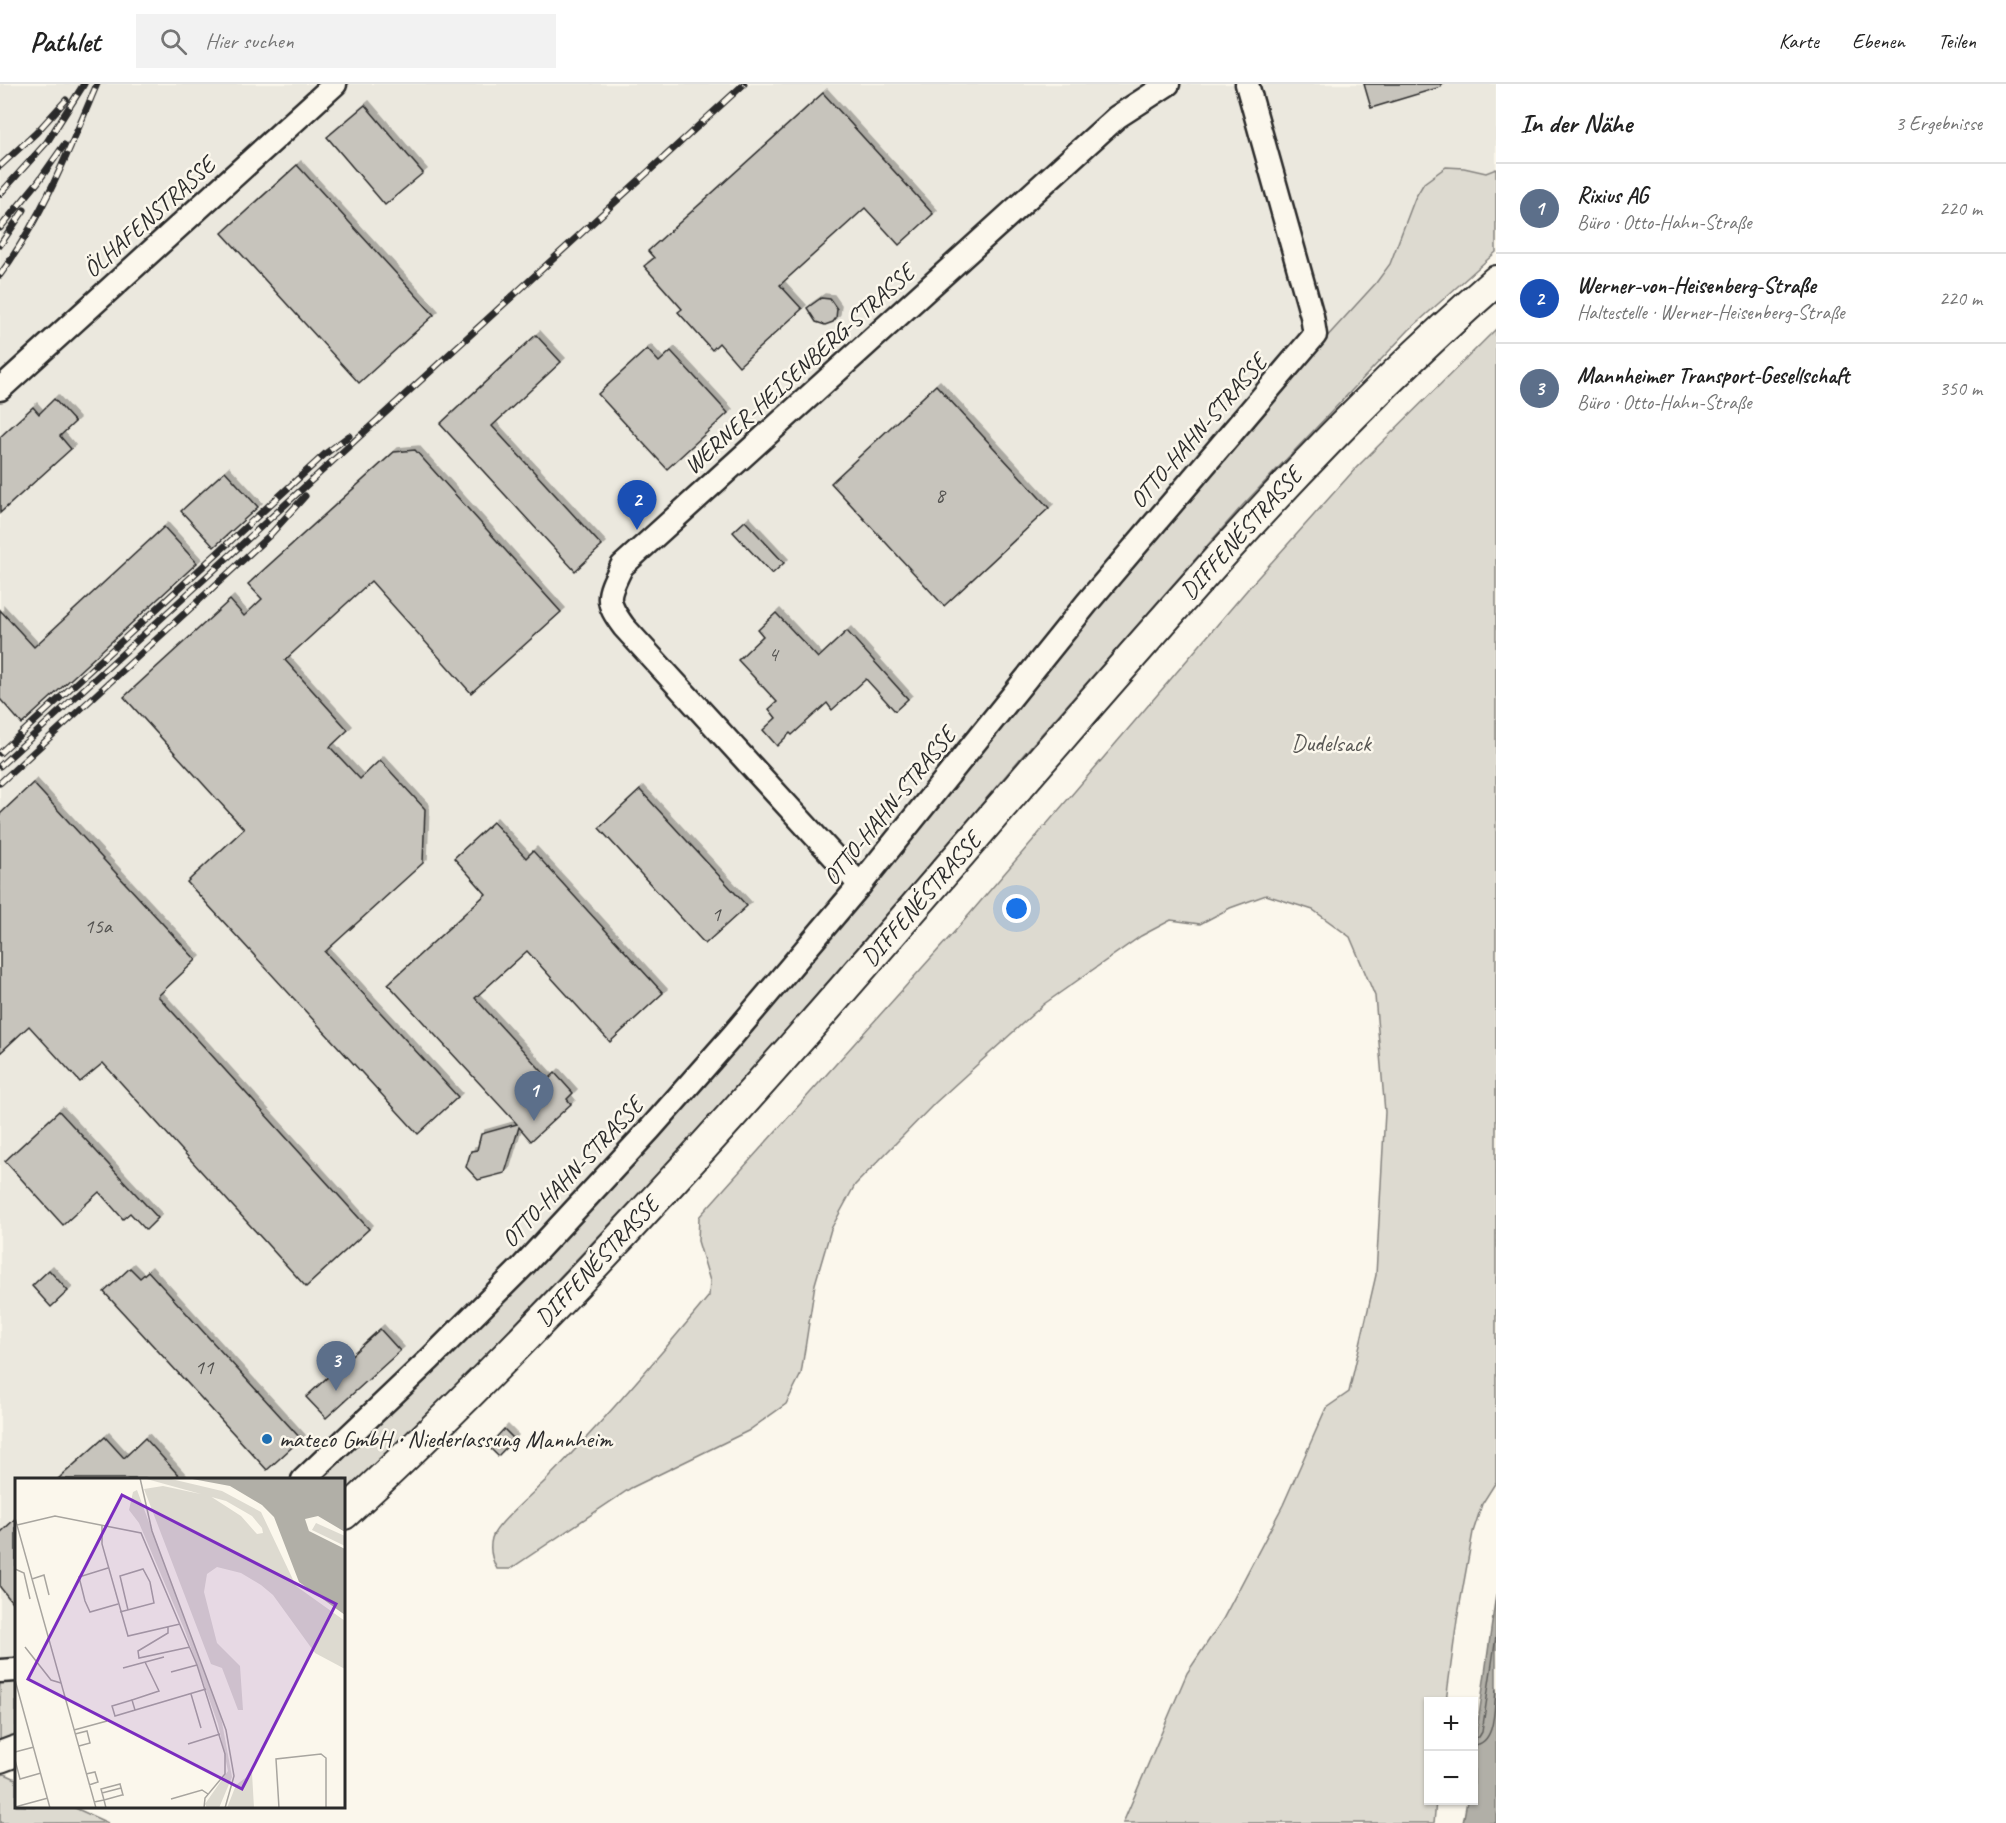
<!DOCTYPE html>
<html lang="de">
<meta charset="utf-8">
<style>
body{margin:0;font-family:Caveat,sans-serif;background:#f2f2f2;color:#222}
.controls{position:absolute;right:18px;bottom:18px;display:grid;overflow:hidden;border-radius:0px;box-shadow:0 2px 4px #0004}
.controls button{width:54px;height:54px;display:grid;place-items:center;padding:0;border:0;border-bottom:2px solid #e0e0e0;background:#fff;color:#222;font:30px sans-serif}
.you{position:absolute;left:1017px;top:825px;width:21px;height:21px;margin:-15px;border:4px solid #fff;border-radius:50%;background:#1a73e8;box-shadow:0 0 0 9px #1a73e833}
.badge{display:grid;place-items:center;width:39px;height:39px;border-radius:50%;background:#0f766e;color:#fff;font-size:20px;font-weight:700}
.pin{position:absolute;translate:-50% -50px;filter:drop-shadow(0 2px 3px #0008)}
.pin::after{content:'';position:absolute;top:32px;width:21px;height:18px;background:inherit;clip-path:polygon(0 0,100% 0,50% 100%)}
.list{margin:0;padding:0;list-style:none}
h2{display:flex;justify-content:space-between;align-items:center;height:78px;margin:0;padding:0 24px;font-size:26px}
h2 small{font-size:20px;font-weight:400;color:#767676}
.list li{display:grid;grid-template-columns:39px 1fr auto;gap:18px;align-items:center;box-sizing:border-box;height:90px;padding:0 24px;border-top:2px solid #e0e0e0}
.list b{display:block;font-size:22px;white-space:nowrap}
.list p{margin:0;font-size:20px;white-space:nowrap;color:#767676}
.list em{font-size:20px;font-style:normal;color:#767676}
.icon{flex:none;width:33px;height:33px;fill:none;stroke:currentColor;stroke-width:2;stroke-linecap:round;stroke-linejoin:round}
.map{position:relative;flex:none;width:1496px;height:1739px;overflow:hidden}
header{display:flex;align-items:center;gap:36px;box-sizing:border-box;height:84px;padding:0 30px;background:#fff;border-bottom:2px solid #e0e0e0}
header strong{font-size:28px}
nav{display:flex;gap:33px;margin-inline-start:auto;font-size:21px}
.search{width:420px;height:54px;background:#f2f2f2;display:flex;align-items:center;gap:15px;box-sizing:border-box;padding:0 21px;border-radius:0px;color:#767676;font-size:22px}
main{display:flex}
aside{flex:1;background:#fff}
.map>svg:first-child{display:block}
.built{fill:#ebe8de}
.green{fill:#dddad0;stroke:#84827e;stroke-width:1.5}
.water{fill:#b1afa7;stroke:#7b7a75;stroke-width:1.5}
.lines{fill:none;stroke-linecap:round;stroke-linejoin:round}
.shore{stroke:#61605d;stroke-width:1.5}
.building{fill:#c7c4bc;stroke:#2b2b2b;stroke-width:1.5;filter:url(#shadow)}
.minor-casing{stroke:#2b2b2b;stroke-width:27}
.major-casing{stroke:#2b2b2b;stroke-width:34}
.minor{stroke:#fbf7ec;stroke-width:22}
.major{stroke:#fbf7ec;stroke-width:30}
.rail-casing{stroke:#2b2b2b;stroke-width:7}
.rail{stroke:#fbf7ec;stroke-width:4.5;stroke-dasharray:14;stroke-linecap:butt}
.poi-dot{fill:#1f6fb2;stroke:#fbf7ec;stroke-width:2}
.labels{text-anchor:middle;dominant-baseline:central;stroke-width:5;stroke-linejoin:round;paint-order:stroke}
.number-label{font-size:21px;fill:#52514f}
.street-label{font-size:24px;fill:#2b2b2b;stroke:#fbf7ec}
.park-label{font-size:24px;fill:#585754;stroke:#fbf7ec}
.poi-label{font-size:24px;fill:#2b2b2b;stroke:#fbf7ec;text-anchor:start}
.inset-road{fill:none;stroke:#a8a59f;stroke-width:1.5}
.view{fill:#7b2cbf;fill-opacity:0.15;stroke:#7b2cbf;stroke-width:3}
.inset-edge{fill:none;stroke:#2b2b2b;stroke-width:3}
</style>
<header>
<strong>Pathlet</strong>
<div class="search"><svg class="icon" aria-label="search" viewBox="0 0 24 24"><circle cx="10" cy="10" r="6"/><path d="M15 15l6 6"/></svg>Hier suchen</div>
<nav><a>Karte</a><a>Ebenen</a><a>Teilen</a></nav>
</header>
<main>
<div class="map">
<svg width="1496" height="1739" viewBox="0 0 1496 1739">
<defs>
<filter id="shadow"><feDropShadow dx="4" dy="-4" stdDeviation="0" flood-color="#0004"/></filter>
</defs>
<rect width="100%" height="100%" fill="#fbf7ec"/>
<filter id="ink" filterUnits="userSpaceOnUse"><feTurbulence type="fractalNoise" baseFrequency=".0167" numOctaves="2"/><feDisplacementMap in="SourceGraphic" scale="12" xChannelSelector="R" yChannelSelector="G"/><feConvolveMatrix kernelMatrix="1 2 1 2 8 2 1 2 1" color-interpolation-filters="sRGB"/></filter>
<g filter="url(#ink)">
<!-- built -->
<path class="built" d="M 0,0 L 1496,0 L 1496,85 L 1486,89 L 1464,84 L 1402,153 L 1390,180 L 1376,199 L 1272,313 L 914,745 L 830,854 L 765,927 L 317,1395 L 16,1396 L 16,1597 L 0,1598 Z"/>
<!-- green -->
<g class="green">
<path d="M 1446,83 L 1464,84 L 1486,89 L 1496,85 L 1496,168 L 1409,246 L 1242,422 L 1024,670 L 902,814 L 761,976 L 678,1068 L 451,1308 L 344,1411 L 344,1396 L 317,1396 L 765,927 L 830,854 L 914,745 L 1272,313 L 1376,199 L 1390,180 L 1415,114 L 1424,99 Z"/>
<path d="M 1496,245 L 1496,1398 L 1482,1420 L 1473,1448 L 1457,1536 L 1446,1617 L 1428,1618 L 1428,1716 L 1436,1717 L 1434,1739 L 1123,1739 L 1187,1589 L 1223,1535 L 1283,1421 L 1326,1324 L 1349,1308 L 1376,1191 L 1385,1028 L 1375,912 L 1350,853 L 1313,826 L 1266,811 L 1230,824 L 1200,840 L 1171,836 L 1141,852 L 1044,920 L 935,1019 L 855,1101 L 831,1145 L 815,1200 L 801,1290 L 786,1320 L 748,1347 L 631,1404 L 510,1485 L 497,1485 C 492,1476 489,1465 492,1454 C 496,1440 536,1407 548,1394 C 605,1336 657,1275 709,1212 L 710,1197 L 698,1157 L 699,1133 L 956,846 L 1253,499 L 1356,384 Z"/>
<path d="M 16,1597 L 16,1651 L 0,1658 L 0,1598 Z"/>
<path d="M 5,1690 L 16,1695 L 16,1722 L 73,1723 L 108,1739 L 0,1739 L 0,1691 Z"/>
</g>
<!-- water -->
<path class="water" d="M 1496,1510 L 1496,1739 L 1463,1739 L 1467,1717 L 1474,1716 L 1474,1668 Z"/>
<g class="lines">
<!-- shore -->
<g class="shore">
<path d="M 1474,1654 L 1479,1653 L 1482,1648 L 1496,1552"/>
<path d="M 1474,1661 C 1496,1660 1494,1623 1496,1606"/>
</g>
</g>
<!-- building -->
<g class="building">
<path d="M 1364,0 L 1441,0 L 1441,3 L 1371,24 Z"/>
<path d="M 823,9 L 933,130 L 899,161 L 865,124 L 780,201 L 802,225 L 739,282 L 719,259 L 712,266 L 678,228 L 682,225 L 644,182 L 654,174 L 648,167 Z"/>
<path d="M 365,21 L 423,89 L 385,121 L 327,53 Z"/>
<path d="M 297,81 L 434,231 L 359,299 L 222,149 Z"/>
<path d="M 821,214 L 830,215 L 837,225 L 836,234 L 833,238 L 825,241 L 816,238 L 807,224 Z"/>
<path d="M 536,251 L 561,278 L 492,342 L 602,462 L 575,487 L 440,340 Z"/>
<path d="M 647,265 L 659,278 L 671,267 L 728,329 L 667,385 L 598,310 Z"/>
<path d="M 936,301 L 1049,424 L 944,522 L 831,399 Z"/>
<path d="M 54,315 L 75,338 L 60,352 L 71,365 L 0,429 L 0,353 L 33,323 L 39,330 Z"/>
<path d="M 415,366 L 561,528 L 471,609 L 371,497 L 285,576 L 348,646 L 330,663 L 360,695 L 380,676 L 425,725 L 423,779 L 325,868 L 458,1013 L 418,1050 L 187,798 L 244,745 L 124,613 L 230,516 L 244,532 L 262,515 L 248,500 L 394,368 Z"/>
<path d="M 225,387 L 258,423 L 214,463 L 181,427 Z"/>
<path d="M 745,437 L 784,479 L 772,490 L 733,448 Z"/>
<path d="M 164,443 L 197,479 L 22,640 L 0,615 L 0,526 L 34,563 Z"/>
<path d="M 776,529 L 818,574 L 847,547 L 908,615 L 895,627 L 866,595 L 832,626 L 827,619 L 792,651 L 790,649 L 777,662 L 763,646 L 776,634 L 769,625 L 777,618 L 738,576 L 763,552 L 758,546 Z"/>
<path d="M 33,699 L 196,876 L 158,912 L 369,1145 L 306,1203 L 103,979 L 80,998 L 29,942 L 0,969 L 0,730 Z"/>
<path d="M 640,706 L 747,822 L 705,860 L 599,744 Z"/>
<path d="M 493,738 L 526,774 L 533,767 L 663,909 L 610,958 L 527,867 L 475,914 L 549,995 L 555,989 L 573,1009 L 567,1015 L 571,1020 L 531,1057 L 519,1043 L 505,1089 L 478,1096 L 466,1083 L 471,1067 L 477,1066 L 481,1050 L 517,1040 L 388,900 L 486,810 L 454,774 Z"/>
<path d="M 59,1027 L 158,1134 L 146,1146 L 130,1129 L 123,1135 L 99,1108 L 63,1141 L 5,1077 Z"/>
<path d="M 130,1184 L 140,1194 L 148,1187 L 301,1355 L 267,1386 L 104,1208 Z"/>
<path d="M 49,1186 L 68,1207 L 51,1223 L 32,1202 Z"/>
<path d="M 380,1245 L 400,1267 L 326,1334 L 306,1313 Z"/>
<path d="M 504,1345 L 514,1355 L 498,1372 L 488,1362 Z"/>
<path d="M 105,1353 L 124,1374 L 145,1354 L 182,1395 L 58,1395 Z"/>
<path d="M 16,1434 L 16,1523 L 0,1503 L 0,1449 Z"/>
</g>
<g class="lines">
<!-- minor casing -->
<g class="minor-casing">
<g id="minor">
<path d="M 0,305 L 335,0"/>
<path d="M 860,801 L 624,543 C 604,516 607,512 622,482 L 1117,33 L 1168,0"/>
<path d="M 303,1396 L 430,1275 L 523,1182 L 650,1045 L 733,951 L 860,801 L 1087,519 L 1315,251 L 1312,232 L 1247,0"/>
<path d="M 0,1587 L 16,1586"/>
</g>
</g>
<!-- major casing -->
<g class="major-casing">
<g id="major">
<path d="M 344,1430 C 587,1206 802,953 1019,702 C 1171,527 1320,350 1496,197"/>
<path d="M 0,1673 L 16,1667"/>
</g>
</g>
<!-- minor -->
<use href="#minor" class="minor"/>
<!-- major -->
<use href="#major" class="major"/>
<!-- rail casing -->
<g class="rail-casing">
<g id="rail">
<path d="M 0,82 L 36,49 L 66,16"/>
<path d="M 0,110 L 47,58 L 84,0"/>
<path d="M 0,144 L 38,98 L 64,61"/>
<path d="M 0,161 L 24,126"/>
<path d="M 0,191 C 43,132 69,66 97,0"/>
<path d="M 0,669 L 325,370 L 349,352"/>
<path d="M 0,682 L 744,0"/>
<path d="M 0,699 L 270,451 L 305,412"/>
</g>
</g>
<!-- rail -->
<use href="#rail" class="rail"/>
</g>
</g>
<!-- markers -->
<circle class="poi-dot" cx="267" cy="1355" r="6"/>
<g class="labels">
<!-- number labels -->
<g class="number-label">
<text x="940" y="411">8</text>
<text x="773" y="570">4</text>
<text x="716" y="830">1</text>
<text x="98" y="842">15a</text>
<text x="204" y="1283">11</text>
</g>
<!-- street labels -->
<g class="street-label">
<text transform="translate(149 133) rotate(-42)">ÖLHAFENSTRASSE</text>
<text transform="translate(799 285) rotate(-42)">WERNER-HEISENBERG-STRASSE</text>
<text transform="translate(1198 347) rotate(-49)">OTTO-HAHN-STRASSE</text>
<text transform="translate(1241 449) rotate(-48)">DIFFENÉSTRASSE</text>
<text transform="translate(889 722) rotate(-51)">OTTO-HAHN-STRASSE</text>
<text transform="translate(921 815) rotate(-49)">DIFFENÉSTRASSE</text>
<text transform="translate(572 1088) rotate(-47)">OTTO-HAHN-STRASSE</text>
<text transform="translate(597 1177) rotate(-47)">DIFFENÉSTRASSE</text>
</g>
<!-- park labels -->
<g class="park-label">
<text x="1331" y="659">Dudelsack</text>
</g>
<!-- poi labels -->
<g class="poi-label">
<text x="279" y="1355">mateco GmbH • Niederlassung Mannheim</text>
</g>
</g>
<!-- overview -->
<g transform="translate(15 1394)">
<rect width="330" height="330" fill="#fbf7ec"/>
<path d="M 128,0 L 152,0 L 207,13 L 246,34 L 281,108 L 330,143 L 330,191 L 300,175 L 258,117 L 246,107 L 226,95 L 202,89 L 192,96 L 189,114 L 202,165 L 225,188 L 228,232 L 223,232 L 207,190 L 196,186 L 129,11 L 148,8 L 195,18 L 226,38 L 242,56 L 248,55 L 247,50 L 237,38 L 211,23 ZM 122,12 L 206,239 L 217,299 L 204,330 L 192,330 L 190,326 L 213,293 L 203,246 L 170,153 L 124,45 L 114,32 L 118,14 ZM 301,45 L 330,58 L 330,68 L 297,52 ZM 237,295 L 239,330 L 212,330 L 221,307 Z" fill="#dddad0"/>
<path d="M 172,0 L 330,0 L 330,54 L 303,38 L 290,41 L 294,53 L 330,71 L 330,137 L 284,104 L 259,39 L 247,27 L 215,8 Z" fill="#b1afa7"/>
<path class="inset-road" d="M 125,0 L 137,53 L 211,252 L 219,298 L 210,330M 0,40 L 81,330M 2,47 L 40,38 L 126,55 L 182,187 L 210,276 L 210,296 L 190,320 L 189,330M 87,47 L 87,66 L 113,158 L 165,146M 93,90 L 64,99 L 70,123 L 75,134 L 103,126M 0,91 L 9,95 L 15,121M 17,101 L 29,97 L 34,117M 105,134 L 139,125 L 135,104 L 128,91 L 105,98 L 113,132M 153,149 L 153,155 L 123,173 L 124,180 L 175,169M 10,169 L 36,202 L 46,205M 108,190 L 149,179M 156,194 L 182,187M 0,202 L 35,330M 176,216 L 186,250M 117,222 L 97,228 L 100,238 L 191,211M 120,232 L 117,222 L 144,213 L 130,184M 59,252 L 92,243M 60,256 L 72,253 L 75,265 L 64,268M 173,266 L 205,256M 0,274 L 19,269M 0,282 L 5,301 L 26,295M 71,296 L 80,294 L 83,304 L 74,307M 87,315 L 106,310M 156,321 L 187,312 L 193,316M 79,324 L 89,322 L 107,317 L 108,317 L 105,306 L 86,311 L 89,322 L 91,330M 0,329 L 33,320M 264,330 L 261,281 L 306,276 L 311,280 L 311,330"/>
<path class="view" d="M 107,17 L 321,126 L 227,311 L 13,201 Z"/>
<rect width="330" height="330" class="inset-edge"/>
</g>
</svg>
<div class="controls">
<button>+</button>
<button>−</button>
</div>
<div class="you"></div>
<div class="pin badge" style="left:534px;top:1037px;background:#5c6f8a">1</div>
<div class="pin badge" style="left:637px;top:446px;background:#1a4fb4">2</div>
<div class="pin badge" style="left:336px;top:1307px;background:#5c6f8a">3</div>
</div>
<aside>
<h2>In der Nähe<small>3 Ergebnisse</small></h2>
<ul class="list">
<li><span class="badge" style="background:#5c6f8a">1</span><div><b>Rixius AG</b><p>Büro · Otto-Hahn-Straße</p></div><em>220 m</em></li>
<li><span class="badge" style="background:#1a4fb4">2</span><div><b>Werner-von-Heisenberg-Straße</b><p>Haltestelle · Werner-Heisenberg-Straße</p></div><em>220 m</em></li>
<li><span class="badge" style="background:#5c6f8a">3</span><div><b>Mannheimer Transport-Gesellschaft</b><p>Büro · Otto-Hahn-Straße</p></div><em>350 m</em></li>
</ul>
</aside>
</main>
